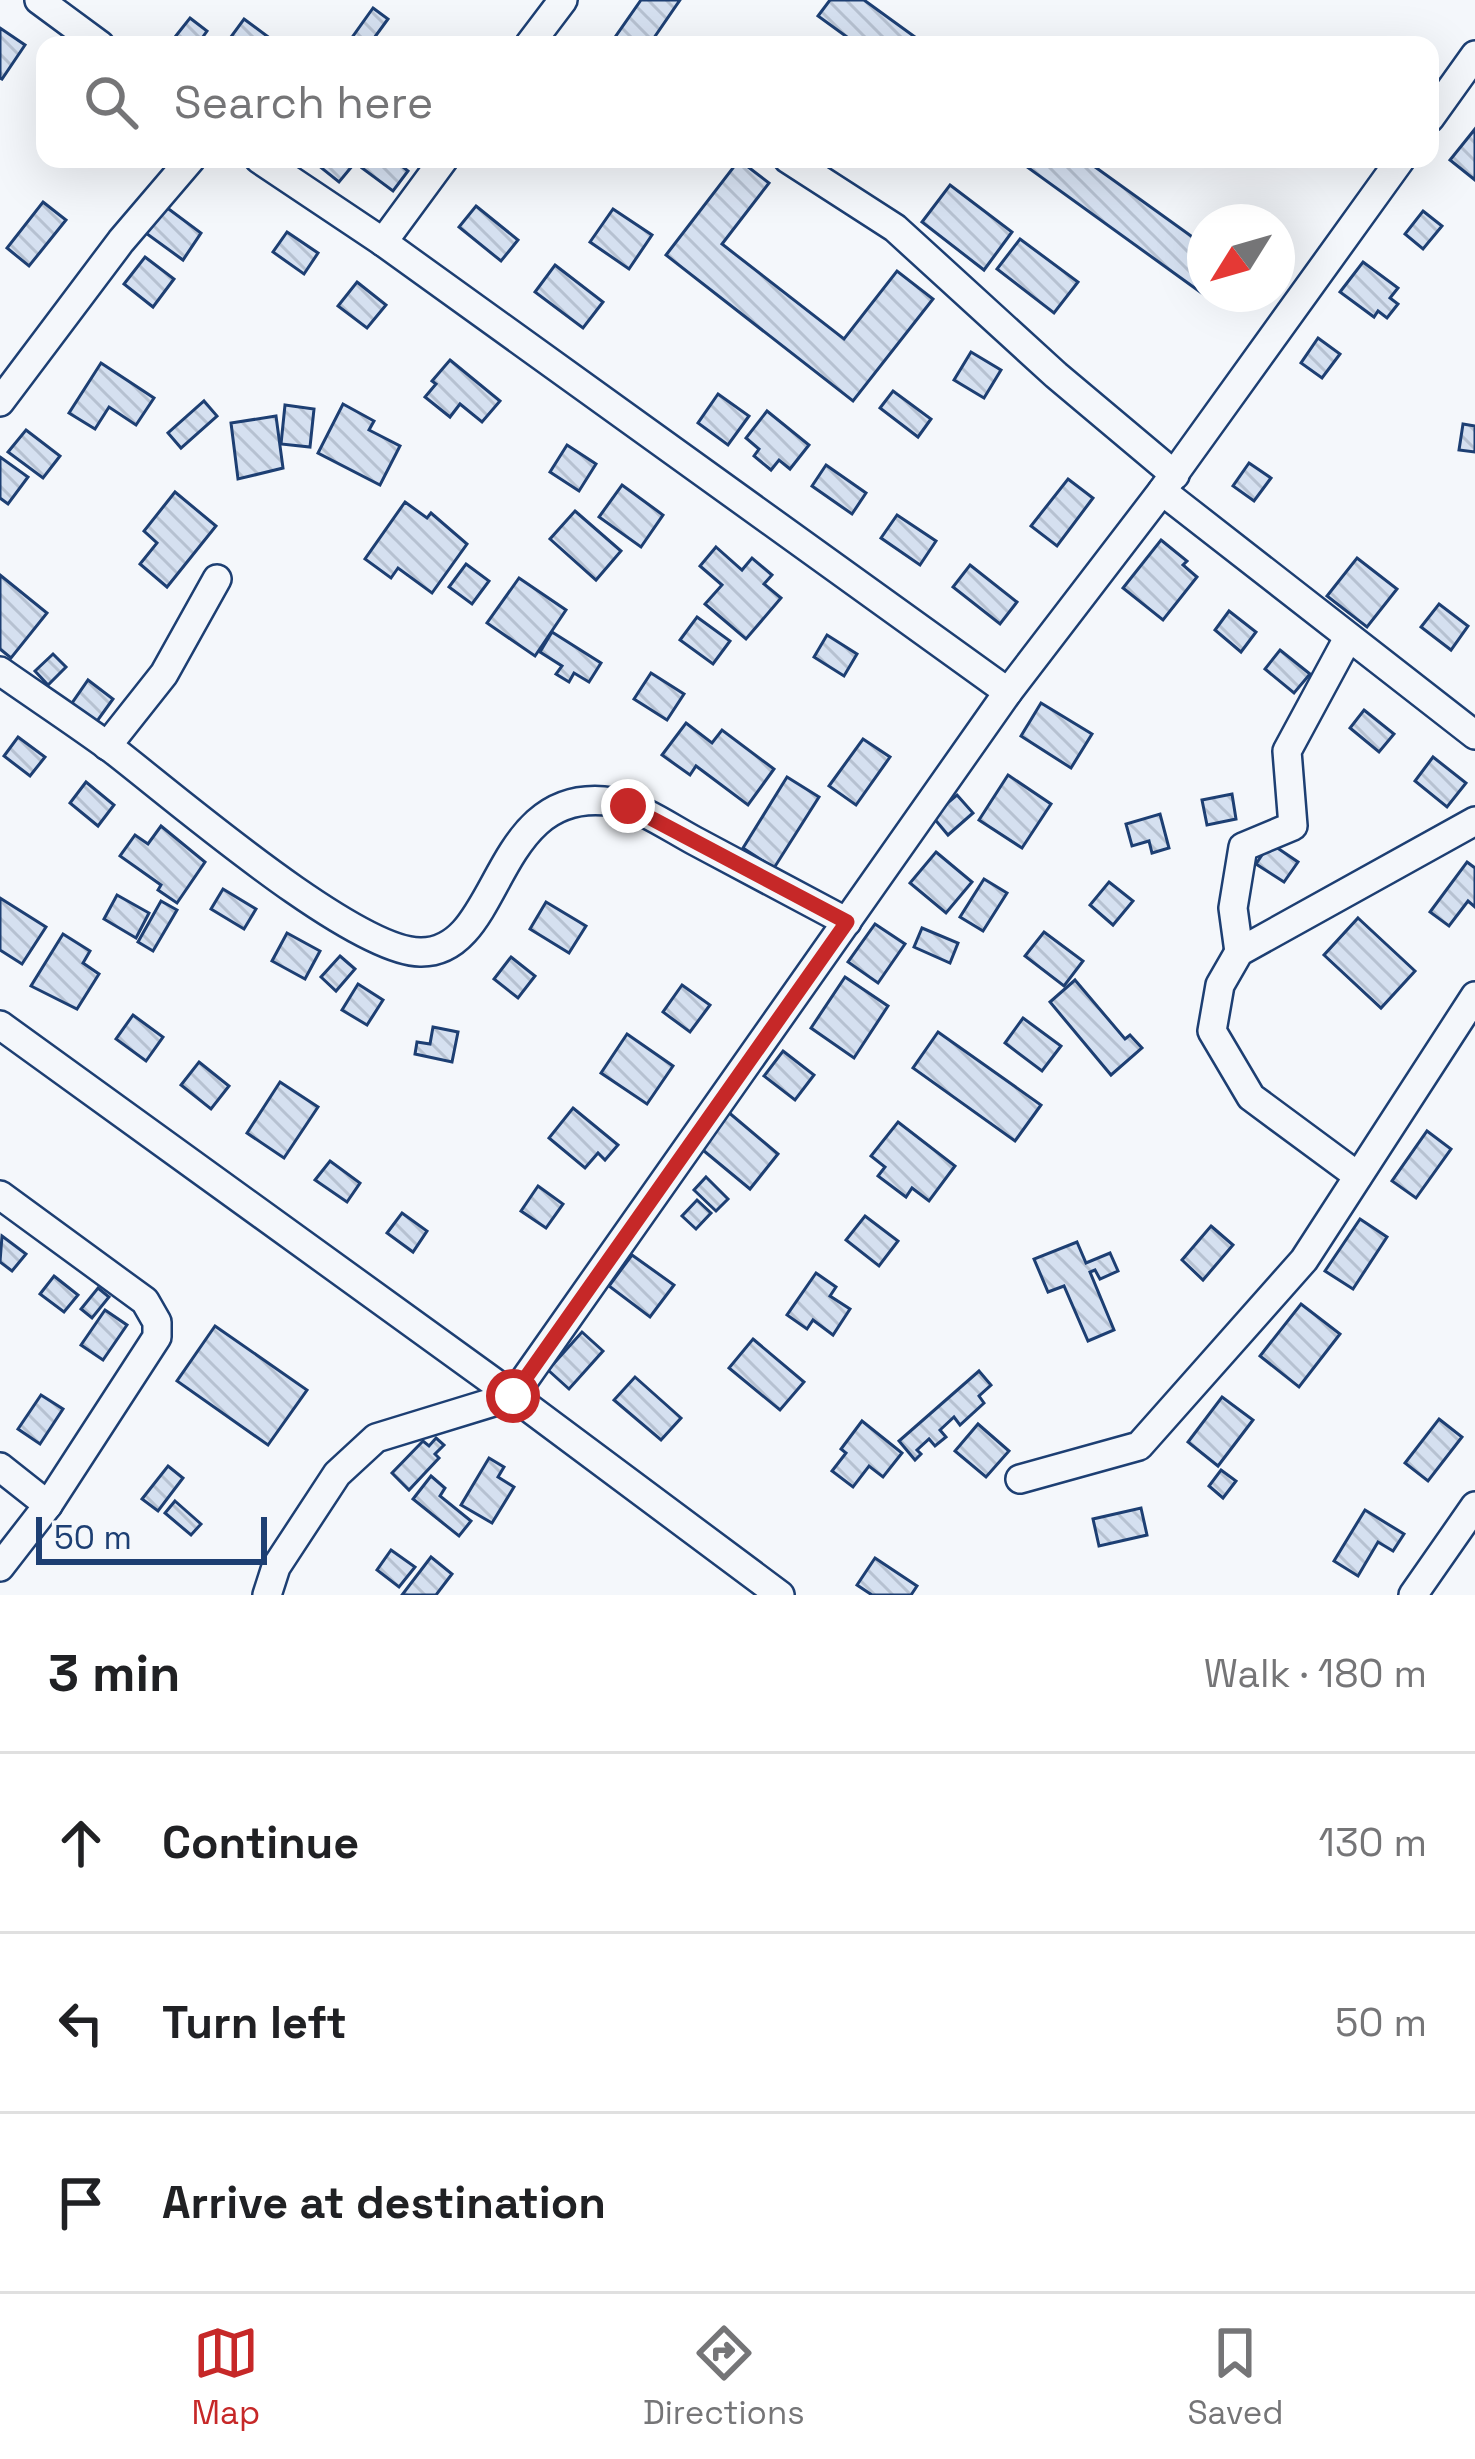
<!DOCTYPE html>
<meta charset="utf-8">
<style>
body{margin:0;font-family:"Space Grotesk",sans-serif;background:#f2f2f2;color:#202124}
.compass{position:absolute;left:1187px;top:204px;width:108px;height:108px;border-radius:50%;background:#fff;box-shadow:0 12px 48px #0002;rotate:233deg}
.scale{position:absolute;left:36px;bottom:30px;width:231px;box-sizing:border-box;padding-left:12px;border:6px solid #1d3f73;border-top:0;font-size:33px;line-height:42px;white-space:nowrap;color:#1d3f73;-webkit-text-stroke:9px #f4f7fb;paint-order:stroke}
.stop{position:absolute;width:36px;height:36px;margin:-27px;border:9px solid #c62828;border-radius:50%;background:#fff}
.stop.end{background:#c62828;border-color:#fff;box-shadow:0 3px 12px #0008}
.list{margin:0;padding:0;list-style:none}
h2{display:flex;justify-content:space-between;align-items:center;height:156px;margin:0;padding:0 48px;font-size:51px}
h2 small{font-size:39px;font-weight:400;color:#757577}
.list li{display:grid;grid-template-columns:78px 1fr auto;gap:36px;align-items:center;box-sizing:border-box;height:180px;padding:0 48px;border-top:3px solid #e0e0e0}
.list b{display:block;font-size:45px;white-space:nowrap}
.list em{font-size:39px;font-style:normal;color:#757577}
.icon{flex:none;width:66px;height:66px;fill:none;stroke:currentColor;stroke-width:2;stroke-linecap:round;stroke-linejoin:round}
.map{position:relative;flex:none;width:1475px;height:1595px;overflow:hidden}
.search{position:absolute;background:#fff;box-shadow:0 12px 48px #0002;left:36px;right:36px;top:36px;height:132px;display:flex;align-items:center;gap:30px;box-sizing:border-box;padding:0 42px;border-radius:24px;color:#757577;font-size:45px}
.sheet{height:696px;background:#fff}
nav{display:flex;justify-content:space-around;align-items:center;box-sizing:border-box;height:168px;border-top:3px solid #e0e0e0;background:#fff;font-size:33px;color:#757577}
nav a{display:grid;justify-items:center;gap:6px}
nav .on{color:#c62828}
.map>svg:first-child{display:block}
.building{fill:url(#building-back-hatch);stroke:#1d3f73;stroke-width:3}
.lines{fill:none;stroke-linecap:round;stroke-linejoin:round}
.minor-casing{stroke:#1d3f73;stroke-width:32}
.minor{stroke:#f4f7fb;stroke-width:27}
.route{stroke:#c62828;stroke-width:15}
</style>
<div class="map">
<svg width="1475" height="1595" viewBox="0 0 1475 1595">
<defs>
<pattern id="building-back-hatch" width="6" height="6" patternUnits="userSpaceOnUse" patternTransform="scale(3)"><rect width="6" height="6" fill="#d5e0f0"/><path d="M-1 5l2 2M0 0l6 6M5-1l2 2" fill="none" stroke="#b6c1d1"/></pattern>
</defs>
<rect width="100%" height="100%" fill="#f4f7fb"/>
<!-- building -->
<g class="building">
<path d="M 641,0 L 680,0 L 649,45 L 615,45 L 611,43 Z"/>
<path d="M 830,0 L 864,0 L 926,45 L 858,45 L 818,16 Z"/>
<path d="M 373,8 L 388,19 L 369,45 L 359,45 L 351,39 Z"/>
<path d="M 190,18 L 207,31 L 197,45 L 186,45 L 175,37 Z"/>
<path d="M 244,19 L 279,45 L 225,45 Z"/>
<path d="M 0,28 L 25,45 L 2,79 L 0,78 Z"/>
<path d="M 1475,129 L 1475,180 L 1450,160 Z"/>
<path d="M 317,159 L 347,159 L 353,165 L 339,182 L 314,162 Z"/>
<path d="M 369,159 L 409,159 L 403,167 L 408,171 L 393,191 L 362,168 Z"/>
<path d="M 1016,159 L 1084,159 L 1205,246 L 1205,294 L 1213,294 L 1210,299 Z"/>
<path d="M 739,160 L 769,183 L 722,244 L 844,339 L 897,271 L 933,299 L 853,401 L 666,255 Z"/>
<path d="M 950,185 L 1012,232 L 984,270 L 922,222 Z"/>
<path d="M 43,202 L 66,220 L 29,266 L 7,248 Z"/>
<path d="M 162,204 L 201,233 L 183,260 L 143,231 Z"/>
<path d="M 476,206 L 518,240 L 501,261 L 459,227 Z"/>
<path d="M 613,209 L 652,235 L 629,269 L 590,242 Z"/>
<path d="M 1423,211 L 1442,226 L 1423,249 L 1405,234 Z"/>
<path d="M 287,232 L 318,253 L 304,274 L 273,252 Z"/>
<path d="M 1020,239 L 1078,282 L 1054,313 L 997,269 Z"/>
<path d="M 145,257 L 174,279 L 153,307 L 124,284 Z"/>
<path d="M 1363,262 L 1398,288 L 1390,298 L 1398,304 L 1387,318 L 1378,311 L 1374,317 L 1340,292 Z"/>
<path d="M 555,265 L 603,302 L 583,328 L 535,292 Z"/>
<path d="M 357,282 L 386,305 L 367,328 L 338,306 Z"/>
<path d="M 1318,338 L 1340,354 L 1322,378 L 1301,363 Z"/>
<path d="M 971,352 L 1001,370 L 984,398 L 954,380 Z"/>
<path d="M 450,360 L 500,401 L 482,422 L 460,404 L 450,417 L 425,397 L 436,384 L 432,381 Z"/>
<path d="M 101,363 L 154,398 L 136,425 L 109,407 L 95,429 L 69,413 Z"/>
<path d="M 893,391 L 931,419 L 918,437 L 880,408 Z"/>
<path d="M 718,394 L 749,416 L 728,445 L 698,423 Z"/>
<path d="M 204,401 L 217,416 L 181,448 L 168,433 Z"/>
<path d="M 343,404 L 374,421 L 369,430 L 400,446 L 380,485 L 318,453 Z"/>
<path d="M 285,405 L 314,409 L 310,447 L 281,444 Z"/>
<path d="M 767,411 L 809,445 L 790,469 L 779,460 L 771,470 L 754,456 L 759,449 L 746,438 Z"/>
<path d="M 276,416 L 283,468 L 238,479 L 231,423 Z"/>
<path d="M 1463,424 L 1475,426 L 1475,452 L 1459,450 Z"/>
<path d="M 26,430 L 60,456 L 43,478 L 8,452 Z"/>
<path d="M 567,445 L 596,464 L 579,491 L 550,472 Z"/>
<path d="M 0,457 L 28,477 L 8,504 L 0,498 Z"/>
<path d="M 1249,463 L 1271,478 L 1254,501 L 1233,486 Z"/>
<path d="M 826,465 L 866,493 L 852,514 L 812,486 Z"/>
<path d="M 1068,479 L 1093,498 L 1057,546 L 1031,526 Z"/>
<path d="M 622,485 L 663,515 L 641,547 L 599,517 Z"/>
<path d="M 175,492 L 216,526 L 167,587 L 140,564 L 157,543 L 144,531 Z"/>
<path d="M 405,502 L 427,518 L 431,513 L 467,544 L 432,593 L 398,568 L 391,578 L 365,559 Z"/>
<path d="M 575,511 L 621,551 L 596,580 L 550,539 Z"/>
<path d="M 897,515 L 936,541 L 920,565 L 881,538 Z"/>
<path d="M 1161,540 L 1187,561 L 1183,565 L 1197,577 L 1163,620 L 1123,588 Z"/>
<path d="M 716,547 L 742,570 L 752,558 L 772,575 L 764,584 L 781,598 L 746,639 L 705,604 L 722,585 L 700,566 Z"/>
<path d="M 1357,558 L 1397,589 L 1367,627 L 1327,596 Z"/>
<path d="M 466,564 L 489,581 L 472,604 L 449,587 Z"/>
<path d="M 970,565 L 1017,602 L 1000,624 L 953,587 Z"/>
<path d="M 0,575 L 47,613 L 11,658 L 0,649 Z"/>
<path d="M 519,578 L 566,610 L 535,656 L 487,623 Z"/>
<path d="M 1439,604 L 1468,626 L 1451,650 L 1421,627 Z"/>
<path d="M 1229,611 L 1256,632 L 1241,652 L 1215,630 Z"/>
<path d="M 697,617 L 730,641 L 713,664 L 680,640 Z"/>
<path d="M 552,632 L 601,663 L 589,682 L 574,673 L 569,682 L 556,674 L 562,666 L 540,652 Z"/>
<path d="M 827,635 L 857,654 L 844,676 L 814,657 Z"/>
<path d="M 1280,650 L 1310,674 L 1294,693 L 1265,669 Z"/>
<path d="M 53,654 L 66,667 L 48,685 L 35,671 Z"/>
<path d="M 651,673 L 684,694 L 667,720 L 634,699 Z"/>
<path d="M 88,680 L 113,699 L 95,724 L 70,706 Z"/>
<path d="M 1041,703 L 1092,734 L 1071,768 L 1021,736 Z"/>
<path d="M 1364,710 L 1394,734 L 1379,752 L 1350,728 Z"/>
<path d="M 686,723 L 712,743 L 722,730 L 774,769 L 748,805 L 696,766 L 690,775 L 662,755 Z"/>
<path d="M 18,737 L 45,757 L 30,776 L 4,756 Z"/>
<path d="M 863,739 L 890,757 L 856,805 L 829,786 Z"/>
<path d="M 1433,757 L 1466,783 L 1447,807 L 1415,781 Z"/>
<path d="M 1008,775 L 1051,804 L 1022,848 L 979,820 Z"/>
<path d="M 787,777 L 819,797 L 774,868 L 743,848 Z"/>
<path d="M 86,782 L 114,805 L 98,826 L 70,803 Z"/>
<path d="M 1232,794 L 1236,819 L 1207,825 L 1202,800 Z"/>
<path d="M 957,795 L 973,813 L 948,835 L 932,816 Z"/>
<path d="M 1160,814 L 1169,848 L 1152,853 L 1149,841 L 1132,846 L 1126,824 Z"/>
<path d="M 161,826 L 205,862 L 177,903 L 158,890 L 161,885 L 120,856 L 135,835 L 148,844 Z"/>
<path d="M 1270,843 L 1298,862 L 1284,882 L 1256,864 Z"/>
<path d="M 936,852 L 972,882 L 946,913 L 910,883 Z"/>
<path d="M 1467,862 L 1475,868 L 1475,907 L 1468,901 L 1449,926 L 1430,912 Z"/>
<path d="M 984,879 L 1007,893 L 983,931 L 960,917 Z"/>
<path d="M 1109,882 L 1133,901 L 1113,925 L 1090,905 Z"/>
<path d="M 223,889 L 256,909 L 244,929 L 211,909 Z"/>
<path d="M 117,895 L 149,913 L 136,938 L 104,919 Z"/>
<path d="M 0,898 L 46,927 L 22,964 L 0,950 Z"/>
<path d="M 161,901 L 177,910 L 153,951 L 138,942 Z"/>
<path d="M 546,902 L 586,926 L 569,953 L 530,929 Z"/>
<path d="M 1358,918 L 1415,971 L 1381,1008 L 1324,955 Z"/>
<path d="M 875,924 L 905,944 L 878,983 L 848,962 Z"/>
<path d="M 922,928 L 958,943 L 950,963 L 914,947 Z"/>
<path d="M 1044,932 L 1083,961 L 1064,986 L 1025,956 Z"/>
<path d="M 287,933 L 320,951 L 305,979 L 272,961 Z"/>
<path d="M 63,934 L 90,951 L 83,963 L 99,974 L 77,1009 L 31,986 Z"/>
<path d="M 340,956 L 355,969 L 336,991 L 321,977 Z"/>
<path d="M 511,957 L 535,976 L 518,998 L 494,979 Z"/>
<path d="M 845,977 L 888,1006 L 854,1058 L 811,1028 Z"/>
<path d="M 1075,980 L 1125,1039 L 1130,1035 L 1142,1048 L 1111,1075 L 1050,1002 Z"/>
<path d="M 358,984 L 383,1000 L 367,1025 L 342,1010 Z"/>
<path d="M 682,985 L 710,1005 L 690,1032 L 663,1012 Z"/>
<path d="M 133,1015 L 163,1037 L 146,1061 L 116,1039 Z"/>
<path d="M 1023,1018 L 1061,1046 L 1042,1071 L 1005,1043 Z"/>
<path d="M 433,1027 L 458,1032 L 452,1062 L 415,1054 L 417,1042 L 430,1044 Z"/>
<path d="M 938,1032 L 1041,1105 L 1015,1141 L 913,1068 Z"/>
<path d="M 627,1034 L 673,1066 L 647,1104 L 601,1073 Z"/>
<path d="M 783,1051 L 814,1075 L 795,1100 L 764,1076 Z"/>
<path d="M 199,1062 L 229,1086 L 211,1109 L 181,1085 Z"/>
<path d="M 280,1082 L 318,1107 L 284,1158 L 247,1133 Z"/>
<path d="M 573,1108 L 618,1145 L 605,1160 L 598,1153 L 585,1168 L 549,1138 Z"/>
<path d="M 727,1111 L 778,1154 L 750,1189 L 698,1146 Z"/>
<path d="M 898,1122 L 955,1166 L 929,1201 L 912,1188 L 906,1197 L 878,1176 L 885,1167 L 871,1156 Z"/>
<path d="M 1427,1131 L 1451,1149 L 1416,1198 L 1392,1181 Z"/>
<path d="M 330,1161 L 360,1183 L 347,1202 L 315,1180 Z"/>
<path d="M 706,1177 L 728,1199 L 716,1211 L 694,1190 Z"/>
<path d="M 538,1186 L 563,1204 L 546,1228 L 521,1211 Z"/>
<path d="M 697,1200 L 711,1213 L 696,1229 L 682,1216 Z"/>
<path d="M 402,1213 L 427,1231 L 413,1252 L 387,1233 Z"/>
<path d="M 865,1216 L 898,1241 L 879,1266 L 846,1240 Z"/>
<path d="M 1360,1219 L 1387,1237 L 1353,1289 L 1325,1271 Z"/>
<path d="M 1211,1226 L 1233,1245 L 1203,1280 L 1182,1260 Z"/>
<path d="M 2,1236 L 26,1254 L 12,1271 L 0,1262 Z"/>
<path d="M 1077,1242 L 1086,1263 L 1110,1253 L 1118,1271 L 1100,1279 L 1095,1270 L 1090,1272 L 1114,1330 L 1088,1341 L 1064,1286 L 1048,1292 L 1034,1259 Z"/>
<path d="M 632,1255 L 674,1285 L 650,1317 L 609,1286 Z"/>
<path d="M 816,1273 L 836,1287 L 830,1296 L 850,1309 L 833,1335 L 813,1320 L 807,1329 L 787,1315 Z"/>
<path d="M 54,1276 L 78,1295 L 64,1312 L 40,1294 Z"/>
<path d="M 98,1288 L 109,1297 L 92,1318 L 81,1309 Z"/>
<path d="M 1301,1304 L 1340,1334 L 1299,1387 L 1260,1356 Z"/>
<path d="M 105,1310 L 127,1325 L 103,1360 L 81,1345 Z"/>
<path d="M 215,1326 L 307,1390 L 268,1445 L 177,1381 Z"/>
<path d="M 582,1332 L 603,1351 L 569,1389 L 548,1370 Z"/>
<path d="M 753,1339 L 804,1382 L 780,1410 L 729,1368 Z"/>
<path d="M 979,1371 L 991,1385 L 979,1396 L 984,1403 L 960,1425 L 954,1417 L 940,1430 L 946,1437 L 935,1446 L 929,1439 L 917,1450 L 921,1454 L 915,1460 L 899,1441 Z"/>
<path d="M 635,1377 L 681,1418 L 661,1440 L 614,1400 Z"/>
<path d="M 41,1395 L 63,1409 L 40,1444 L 18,1429 Z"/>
<path d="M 1222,1397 L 1253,1420 L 1218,1466 L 1188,1442 Z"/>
<path d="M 1439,1419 L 1462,1437 L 1428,1481 L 1405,1463 Z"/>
<path d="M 862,1421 L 902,1453 L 883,1477 L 869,1466 L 853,1487 L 832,1471 L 846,1453 L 841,1449 Z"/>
<path d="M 978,1424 L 1009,1451 L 986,1477 L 955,1451 Z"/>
<path d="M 436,1438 L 444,1445 L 435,1454 L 439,1458 L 409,1490 L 392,1473 L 423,1441 L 429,1446 Z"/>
<path d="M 489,1458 L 504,1467 L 498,1477 L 514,1487 L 492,1523 L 461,1505 Z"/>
<path d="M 168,1466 L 183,1478 L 158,1511 L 142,1499 Z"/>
<path d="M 1221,1470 L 1236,1481 L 1223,1498 L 1209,1486 Z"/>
<path d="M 431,1476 L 445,1488 L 440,1496 L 471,1521 L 459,1536 L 413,1499 Z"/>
<path d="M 175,1501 L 201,1524 L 191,1535 L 165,1513 Z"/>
<path d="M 1141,1508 L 1147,1535 L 1099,1546 L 1093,1519 Z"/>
<path d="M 1365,1510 L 1404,1534 L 1393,1551 L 1378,1542 L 1358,1576 L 1334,1561 Z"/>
<path d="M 391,1550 L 415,1567 L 399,1587 L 377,1570 Z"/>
<path d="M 431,1557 L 452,1574 L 436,1595 L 402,1595 Z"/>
<path d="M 875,1558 L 917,1586 L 911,1595 L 872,1595 L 857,1585 Z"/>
</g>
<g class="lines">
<!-- minor casing -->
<g class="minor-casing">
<g id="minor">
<path d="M 39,0 L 100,45"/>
<path d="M 529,45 L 563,0"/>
<path d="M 1430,118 L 1475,55"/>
<path d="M 259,159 L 383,242 L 1008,692"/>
<path d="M 788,159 L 895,228 L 1056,375 L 1175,475"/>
<path d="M 383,242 L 444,159"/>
<path d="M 0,402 L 121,241 L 191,159"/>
<path d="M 1162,491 L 1475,735"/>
<path d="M 0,671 C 37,697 75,722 112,749 C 172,795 352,951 420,952 C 504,954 490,783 613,802 C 641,807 669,827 695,841 C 745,868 796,895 847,922"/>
<path d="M 107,746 L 164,674 L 217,579"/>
<path d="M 1239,952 L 1233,908 L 1243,847 L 1293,826 L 1287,751 L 1348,638"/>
<path d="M 0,1025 L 513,1396 L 780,1595"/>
<path d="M 1358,1176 L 1251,1097 L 1212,1031 L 1220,985 L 1239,952 L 1475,821"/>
<path d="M 0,1195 L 145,1301 L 157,1322 L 157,1337 L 48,1505 L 0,1567"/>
<path d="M 0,1467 L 48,1505"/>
<path d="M 1020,1479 L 1139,1446 L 1304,1260 L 1475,996"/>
<path d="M 267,1595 L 276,1567 L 337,1474 L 376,1438 L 513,1396 L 1008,692 L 1162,491 L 1401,159"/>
<path d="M 1413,1595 L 1475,1506"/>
</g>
</g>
<!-- minor -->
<use href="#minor" class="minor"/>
</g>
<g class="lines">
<!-- route -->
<path class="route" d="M 513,1396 L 847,922 L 628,806"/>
</g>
</svg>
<svg class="compass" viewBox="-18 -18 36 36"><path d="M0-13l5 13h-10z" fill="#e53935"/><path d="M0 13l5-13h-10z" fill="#757577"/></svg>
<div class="scale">50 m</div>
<div class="stop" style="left:513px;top:1396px"></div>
<div class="stop end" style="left:628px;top:806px"></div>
<div class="search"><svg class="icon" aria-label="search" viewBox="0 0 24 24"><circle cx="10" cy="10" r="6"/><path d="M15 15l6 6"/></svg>Search here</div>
</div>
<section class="sheet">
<h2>3 min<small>Walk · 180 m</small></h2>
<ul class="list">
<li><svg class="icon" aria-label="ahead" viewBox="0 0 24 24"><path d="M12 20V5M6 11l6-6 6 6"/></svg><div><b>Continue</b></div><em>130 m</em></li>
<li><svg class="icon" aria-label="left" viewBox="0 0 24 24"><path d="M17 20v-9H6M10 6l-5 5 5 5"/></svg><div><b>Turn left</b></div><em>50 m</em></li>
<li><svg class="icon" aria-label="arrive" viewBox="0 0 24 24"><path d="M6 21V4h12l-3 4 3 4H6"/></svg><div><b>Arrive at destination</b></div></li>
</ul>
</section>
<nav>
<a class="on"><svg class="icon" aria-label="map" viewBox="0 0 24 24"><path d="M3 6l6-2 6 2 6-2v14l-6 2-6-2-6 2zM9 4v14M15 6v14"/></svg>Map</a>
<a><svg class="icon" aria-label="directions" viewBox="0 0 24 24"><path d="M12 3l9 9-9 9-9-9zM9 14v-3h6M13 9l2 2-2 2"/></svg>Directions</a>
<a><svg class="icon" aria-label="saved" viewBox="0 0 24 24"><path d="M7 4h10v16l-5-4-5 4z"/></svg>Saved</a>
</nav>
